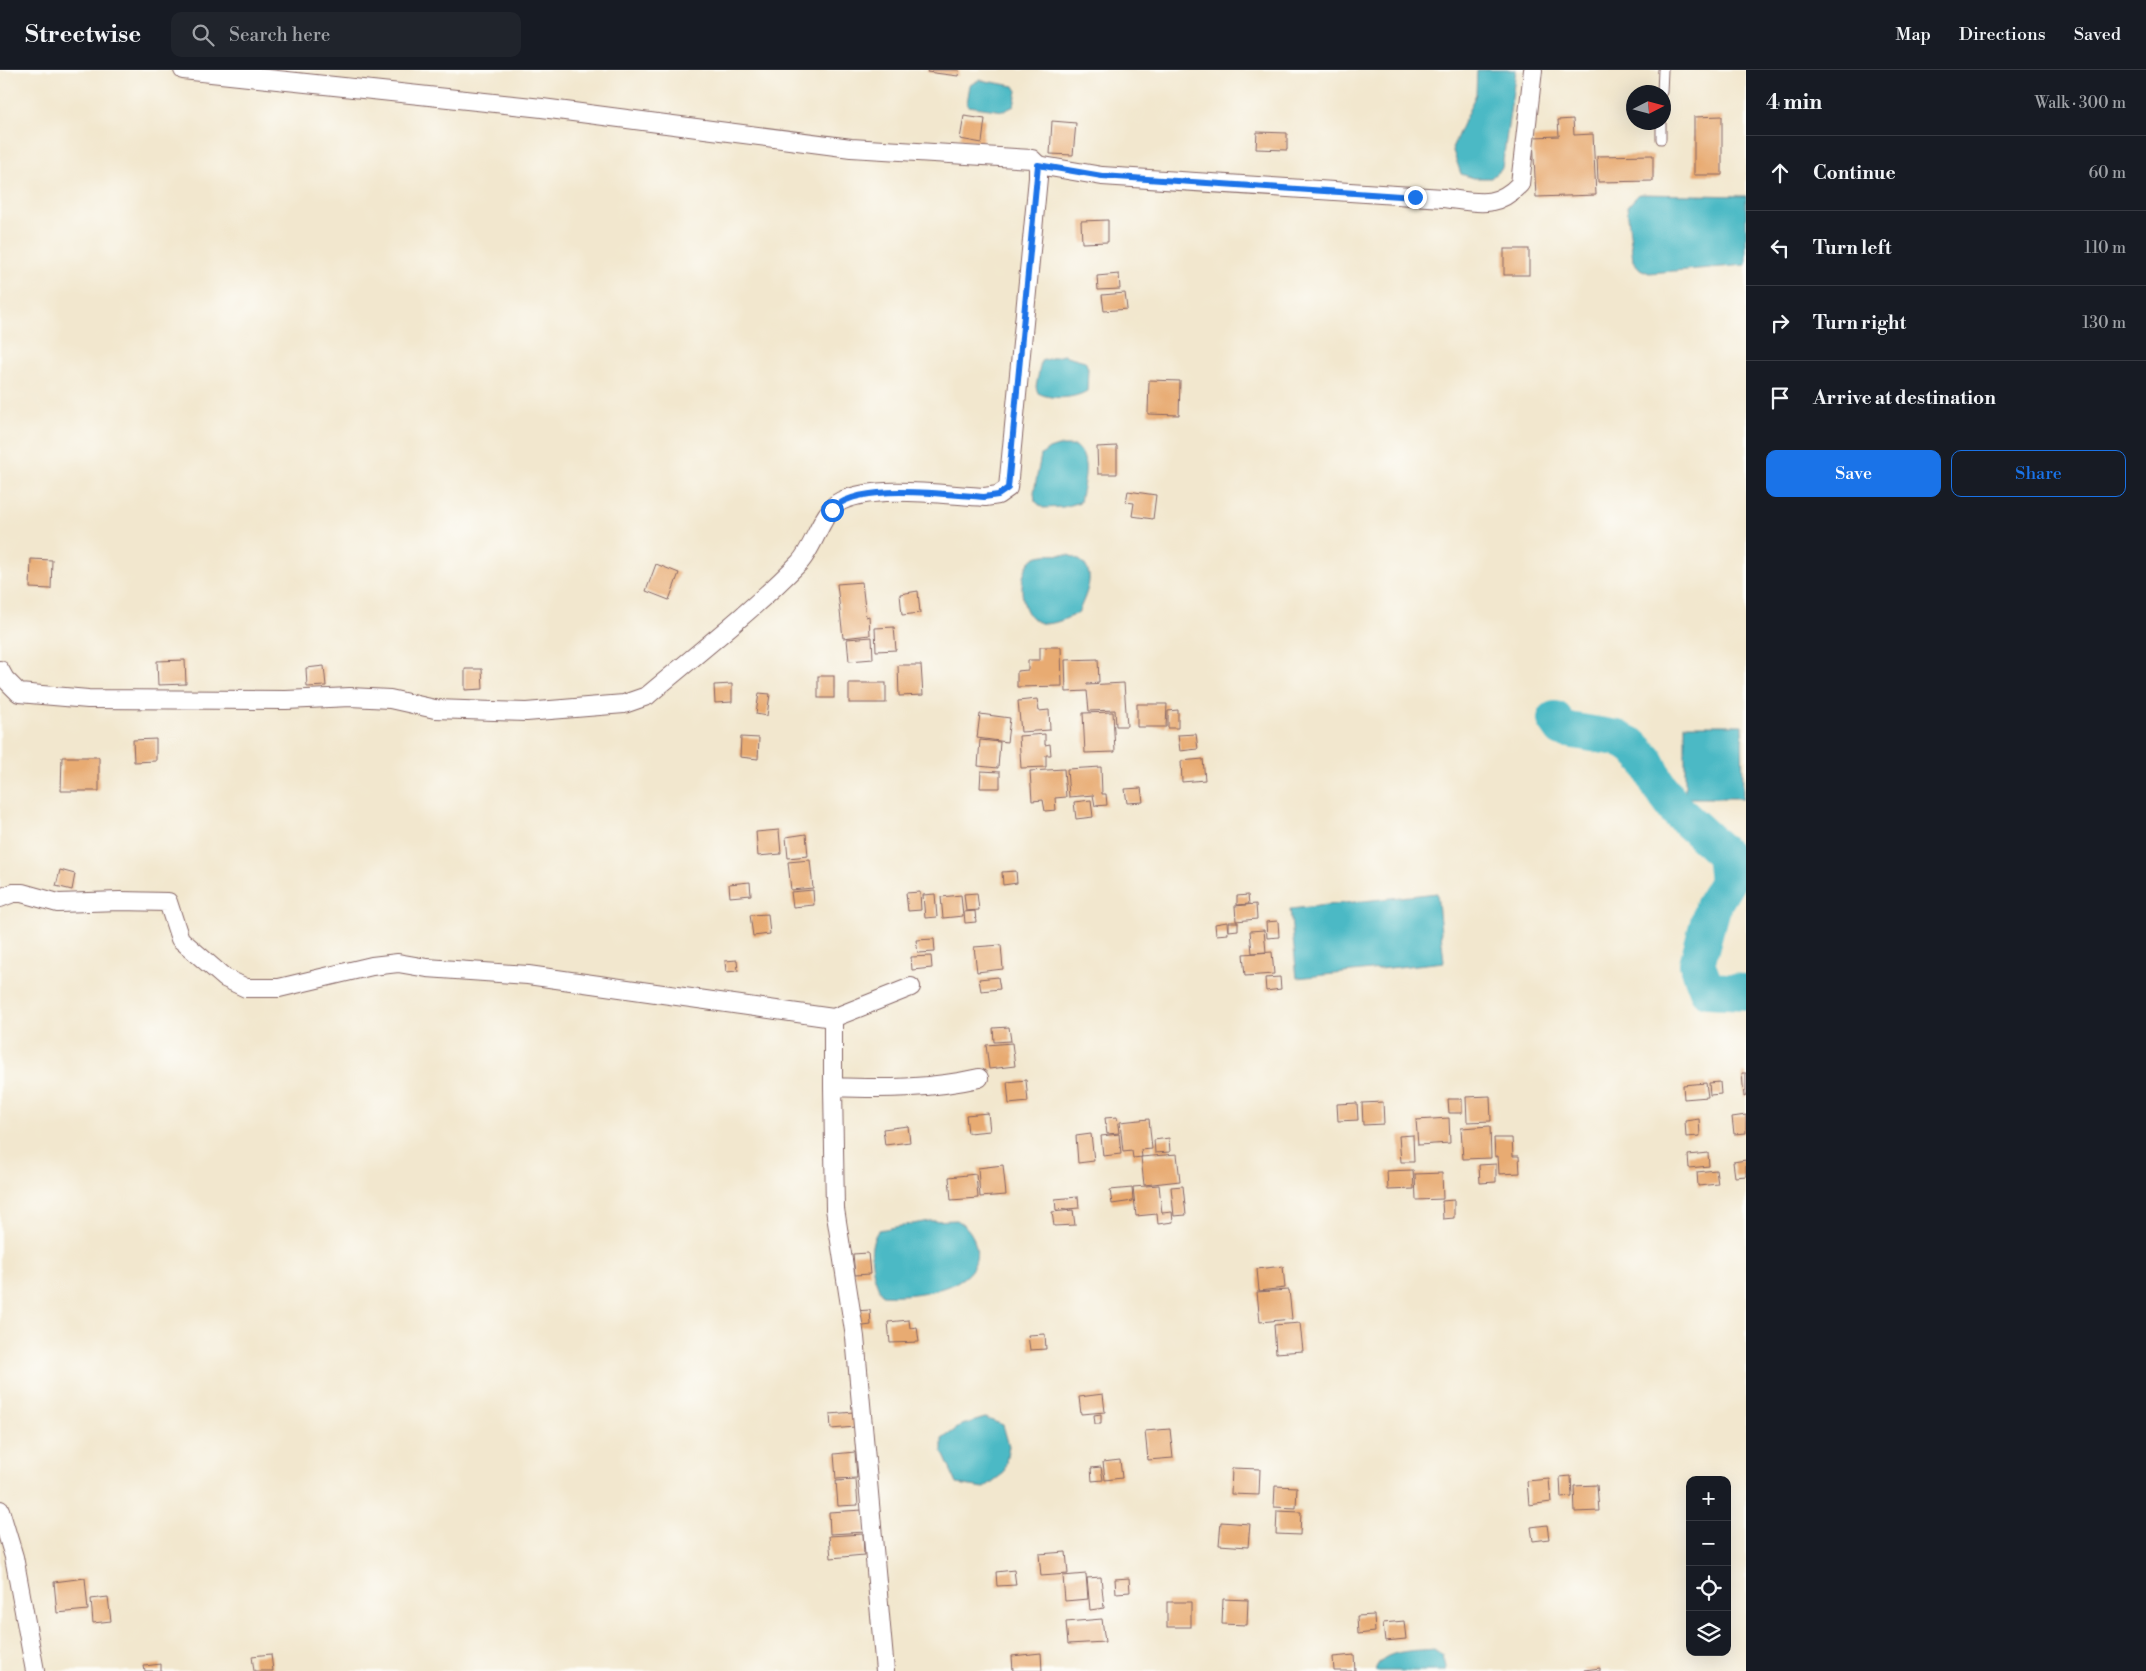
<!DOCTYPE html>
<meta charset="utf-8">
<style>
body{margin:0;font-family:"Libre Bodoni",serif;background:#20242c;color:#f1f3f6}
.controls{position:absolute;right:15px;bottom:15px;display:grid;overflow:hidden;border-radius:10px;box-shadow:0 5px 20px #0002}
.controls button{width:45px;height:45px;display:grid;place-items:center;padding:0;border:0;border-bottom:1px solid #363941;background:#171b24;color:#f1f3f6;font:25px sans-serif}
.compass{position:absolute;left:1626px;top:15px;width:45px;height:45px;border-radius:50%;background:#171b24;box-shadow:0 5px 20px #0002;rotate:84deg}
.stop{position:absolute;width:15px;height:15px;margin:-11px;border:4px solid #1a73e8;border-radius:50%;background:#fff}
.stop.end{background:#1a73e8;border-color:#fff;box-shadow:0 1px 5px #0008}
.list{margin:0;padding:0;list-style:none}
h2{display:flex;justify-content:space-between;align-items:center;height:65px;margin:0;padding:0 20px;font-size:21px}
h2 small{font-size:16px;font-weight:400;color:#9ea1a6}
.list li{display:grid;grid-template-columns:32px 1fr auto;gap:15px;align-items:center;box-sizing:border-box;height:75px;padding:0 20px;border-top:1px solid #363941}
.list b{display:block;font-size:19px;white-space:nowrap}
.list em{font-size:16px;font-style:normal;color:#9ea1a6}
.actions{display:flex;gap:10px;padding:15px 20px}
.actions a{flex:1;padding:11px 0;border:1px solid #1a73e8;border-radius:10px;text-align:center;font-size:18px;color:#1a73e8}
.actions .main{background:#1a73e8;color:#fff}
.icon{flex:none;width:28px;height:28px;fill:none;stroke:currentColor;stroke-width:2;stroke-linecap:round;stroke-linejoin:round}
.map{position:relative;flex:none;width:1746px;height:1601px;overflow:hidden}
header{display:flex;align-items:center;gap:30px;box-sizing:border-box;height:70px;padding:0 25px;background:#171b24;border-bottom:1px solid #363941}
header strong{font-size:24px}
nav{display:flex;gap:28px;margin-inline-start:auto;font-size:18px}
.search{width:350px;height:45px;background:#20242c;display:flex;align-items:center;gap:12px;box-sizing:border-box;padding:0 18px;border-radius:10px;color:#9ea1a6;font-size:19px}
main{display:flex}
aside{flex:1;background:#171b24}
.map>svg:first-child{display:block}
.water{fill:#4bb9c5;stroke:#4a6c78}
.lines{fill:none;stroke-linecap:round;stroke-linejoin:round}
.river{stroke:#4bb9c5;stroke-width:36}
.building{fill:#e8ab72}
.service-casing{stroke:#856564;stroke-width:11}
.minor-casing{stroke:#856564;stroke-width:20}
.service{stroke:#fff;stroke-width:9}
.minor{stroke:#fff;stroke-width:18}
.route{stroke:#1a73e8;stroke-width:6}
</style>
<header>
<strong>Streetwise</strong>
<div class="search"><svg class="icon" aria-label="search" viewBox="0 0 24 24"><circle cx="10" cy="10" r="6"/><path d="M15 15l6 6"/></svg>Search here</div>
<nav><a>Map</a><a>Directions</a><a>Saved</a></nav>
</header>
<main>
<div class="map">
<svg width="1746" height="1601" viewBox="0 0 1746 1601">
<rect width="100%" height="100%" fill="#fdfcf7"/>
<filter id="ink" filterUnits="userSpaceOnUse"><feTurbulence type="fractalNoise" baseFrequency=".02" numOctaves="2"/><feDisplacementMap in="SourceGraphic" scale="10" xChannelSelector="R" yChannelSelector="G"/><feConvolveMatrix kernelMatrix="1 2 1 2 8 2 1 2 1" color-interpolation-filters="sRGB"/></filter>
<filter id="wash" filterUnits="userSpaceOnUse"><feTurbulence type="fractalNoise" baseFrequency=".0096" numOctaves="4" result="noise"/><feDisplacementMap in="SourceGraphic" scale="20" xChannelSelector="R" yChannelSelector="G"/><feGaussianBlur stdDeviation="1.12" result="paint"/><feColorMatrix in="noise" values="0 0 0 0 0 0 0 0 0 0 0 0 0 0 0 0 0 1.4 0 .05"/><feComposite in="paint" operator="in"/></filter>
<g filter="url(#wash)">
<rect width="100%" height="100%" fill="#f2e7ce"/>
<!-- water -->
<g class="water">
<path d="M 1477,0 L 1516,0 L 1502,98 L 1491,108 L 1473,108 L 1461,104 L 1452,78 L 1476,24 Z"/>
<path d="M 980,10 L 1014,16 L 1017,21 L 1014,36 L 1004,41 L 968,36 L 967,33 L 970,15 Z"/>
<path d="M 1639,124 L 1746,126 L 1746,195 L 1649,203 L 1640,199 L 1633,191 L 1627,137 Z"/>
<path d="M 1063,285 L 1085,291 L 1088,298 L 1087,321 C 1074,329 1051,330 1038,323 L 1036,317 L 1041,291 Z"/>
<path d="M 1058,376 L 1076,376 C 1092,390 1083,414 1080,432 L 1063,437 L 1043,438 L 1035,431 L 1034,422 L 1041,385 L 1049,379 Z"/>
<path d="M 1068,485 C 1101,495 1088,520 1078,543 C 1067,548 1053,556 1041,553 C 1018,548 1016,500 1034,488 C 1042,483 1059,485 1068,485 Z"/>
<path d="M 1685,655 L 1742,655 L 1743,728 L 1685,728 Z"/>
<path d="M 1437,823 L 1444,892 L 1297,908 L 1290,839 Z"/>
<path d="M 957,1150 C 968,1157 973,1164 976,1177 C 984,1220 911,1227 882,1225 C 873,1210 865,1175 879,1160 L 929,1151 Z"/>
<path d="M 985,1348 L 1003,1355 L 1009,1376 L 1004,1403 L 984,1418 L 957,1414 L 942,1381 L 942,1369 L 962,1355 Z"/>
<path d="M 1434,1579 L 1443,1585 L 1447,1601 L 1375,1601 C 1380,1579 1415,1581 1434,1579 Z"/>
</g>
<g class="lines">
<!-- river -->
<path class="river" d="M 1555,649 L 1562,659 L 1617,668 L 1633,676 L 1647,691 L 1659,716 L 1676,740 L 1724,784 L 1727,812 L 1712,837 L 1697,894 L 1707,920 L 1746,922"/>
</g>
<g id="blocks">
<!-- building -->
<g class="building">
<path d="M 928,0 L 959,0 L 958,6 L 927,2 Z"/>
<path d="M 964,46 L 985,49 L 982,73 L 960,69 Z"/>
<path d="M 1722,46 L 1722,105 L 1694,105 L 1694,47 Z"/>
<path d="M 1573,49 L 1574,65 L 1593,64 L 1596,125 L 1536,127 L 1533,67 L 1559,66 L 1558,50 Z"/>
<path d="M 1052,51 L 1076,53 L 1073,85 L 1050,84 Z"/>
<path d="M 1257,62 L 1287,63 L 1287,80 L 1256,79 Z"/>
<path d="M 1653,85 L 1653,111 L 1598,112 L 1597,86 Z"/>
<path d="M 1108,150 L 1108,172 L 1082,173 L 1081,151 Z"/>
<rect x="1504" y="179" width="25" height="26"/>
<path d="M 1119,204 L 1120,219 L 1098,220 L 1097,206 Z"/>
<path d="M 1125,223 L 1127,239 L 1104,241 L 1102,225 Z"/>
<path d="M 1149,310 L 1180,311 L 1179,345 L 1148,344 Z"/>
<path d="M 1117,376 L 1117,404 L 1098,404 L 1097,377 Z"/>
<path d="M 1128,421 L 1156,425 L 1153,449 L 1132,446 L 1134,433 L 1126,432 Z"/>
<path d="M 31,489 L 52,490 L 51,519 L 30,518 Z"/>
<path d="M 656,494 L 679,503 L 669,530 L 646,521 Z"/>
<path d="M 862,512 L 866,547 L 869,546 L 870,565 L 843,568 L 837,514 Z"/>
<path d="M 918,521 L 920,543 L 902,545 L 900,524 Z"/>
<path d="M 894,557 L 896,580 L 876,581 L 875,558 Z"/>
<path d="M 872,567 L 873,589 L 849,591 L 847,569 Z"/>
<path d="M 1040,577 L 1061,577 L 1062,616 L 1017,617 L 1017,601 L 1028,600 L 1028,590 L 1040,590 Z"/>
<path d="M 1098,589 L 1099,612 L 1087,613 L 1087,615 L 1124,613 L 1127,656 L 1116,656 L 1115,640 L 1089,641 L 1087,621 L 1066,622 L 1065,590 Z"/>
<path d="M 185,590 L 186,614 L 158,615 L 157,591 Z"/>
<path d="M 898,595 L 921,595 L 923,625 L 899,626 Z"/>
<path d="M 324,596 L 326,616 L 307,617 L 306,598 Z"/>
<path d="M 465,599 L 482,599 L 483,619 L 465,620 Z"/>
<rect x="818" y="606" width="16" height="22"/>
<rect x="849" y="613" width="37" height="20"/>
<path d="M 732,614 L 732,632 L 715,633 L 714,615 Z"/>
<path d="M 759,623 L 770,624 L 767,646 L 756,644 Z"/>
<path d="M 1037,629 L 1039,641 L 1049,640 L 1050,660 L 1021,662 L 1018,631 Z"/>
<path d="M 1137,634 L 1167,634 L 1166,657 L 1137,657 Z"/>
<path d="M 1178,640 L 1178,658 L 1168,658 L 1168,641 Z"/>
<path d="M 1113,642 L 1115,682 L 1085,683 L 1083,643 Z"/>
<path d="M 980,644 L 1010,648 L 1007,672 L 977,668 Z"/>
<path d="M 1045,664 L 1045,675 L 1050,674 L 1051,685 L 1046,685 L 1046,697 L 1021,698 L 1019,666 Z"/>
<path d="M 1196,664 L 1198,679 L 1180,681 L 1178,665 Z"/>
<path d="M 741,667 L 759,668 L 758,689 L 740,687 Z"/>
<path d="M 156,669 L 156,691 L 134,692 L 133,670 Z"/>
<path d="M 980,670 L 1000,672 L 998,698 L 978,696 Z"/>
<path d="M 62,687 L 99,687 L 99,721 L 61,721 Z"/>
<path d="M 1203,689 L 1205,710 L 1182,712 L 1181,691 Z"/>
<path d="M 1101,697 L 1102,724 L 1106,724 L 1107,735 L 1095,736 L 1093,725 L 1069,727 L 1067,699 Z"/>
<path d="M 1064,699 L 1066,727 L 1055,728 L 1056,740 L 1045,741 L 1043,730 L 1032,731 L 1030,701 Z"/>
<path d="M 981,701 L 1000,702 L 1000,718 L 980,718 Z"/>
<path d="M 1141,718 L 1143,732 L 1127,733 L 1125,719 Z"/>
<path d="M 1091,730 L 1093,747 L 1076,749 L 1074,732 Z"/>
<path d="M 779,760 L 781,784 L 758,786 L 756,762 Z"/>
<path d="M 806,764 L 808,786 L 788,788 L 786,767 Z"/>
<path d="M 810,790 L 813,818 L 791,820 L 788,792 Z"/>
<path d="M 60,800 L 75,804 L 72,820 L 56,816 Z"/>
<path d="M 1016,801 L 1017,813 L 1003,815 L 1002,802 Z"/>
<path d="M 750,812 L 751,825 L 730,827 L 729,814 Z"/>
<path d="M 813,820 L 814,835 L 793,837 L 791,822 Z"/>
<path d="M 920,822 L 921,840 L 908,841 L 906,823 Z"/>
<path d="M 977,823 L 979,840 L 966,841 L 964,824 Z"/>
<path d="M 935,824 L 937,847 L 925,848 L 923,825 Z"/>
<path d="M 961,825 L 963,846 L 943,848 L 941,827 Z"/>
<path d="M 1248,825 L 1249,834 L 1237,835 L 1237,826 Z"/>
<path d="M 1256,834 L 1257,849 L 1236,851 L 1235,836 Z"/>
<path d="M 975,841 L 976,852 L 965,853 L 964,842 Z"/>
<path d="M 768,844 L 770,864 L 753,866 L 750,845 Z"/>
<path d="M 1278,851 L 1279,867 L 1267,868 L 1266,852 Z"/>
<path d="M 1227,852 L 1228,864 L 1216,865 L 1215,854 Z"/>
<path d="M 1229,852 L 1238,852 L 1238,860 L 1229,861 Z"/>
<path d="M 1264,860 L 1266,882 L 1252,883 L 1250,861 Z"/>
<path d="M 934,869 L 935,882 L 918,883 L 916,870 Z"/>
<path d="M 1001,875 L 1003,899 L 977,902 L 974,877 Z"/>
<path d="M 1272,882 L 1274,904 L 1245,906 L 1243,884 Z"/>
<path d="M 931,886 L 932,898 L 912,900 L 911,887 Z"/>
<path d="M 737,890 L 738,901 L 726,902 L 725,891 Z"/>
<path d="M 998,907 L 1000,919 L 981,921 L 979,909 Z"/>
<path d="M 1280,907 L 1281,919 L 1266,921 L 1265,908 Z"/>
<path d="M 1009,957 L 1011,971 L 994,972 L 993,958 Z"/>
<path d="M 1012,973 L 1015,996 L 989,999 L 986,975 Z"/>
<path d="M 1742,1003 L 1746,1003 L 1746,1026 L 1744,1027 Z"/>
<path d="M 1026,1010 L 1028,1032 L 1009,1034 L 1007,1012 Z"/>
<path d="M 1720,1012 L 1721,1024 L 1710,1025 L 1709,1013 Z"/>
<path d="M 1706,1013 L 1708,1027 L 1684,1029 L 1683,1015 Z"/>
<path d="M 1490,1026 L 1491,1051 L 1467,1052 L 1466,1027 Z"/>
<path d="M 1448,1029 L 1462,1029 L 1462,1043 L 1449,1043 Z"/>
<path d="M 1383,1032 L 1384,1054 L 1363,1055 L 1362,1033 Z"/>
<path d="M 1357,1033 L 1358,1050 L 1338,1051 L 1337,1034 Z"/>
<path d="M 988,1043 L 990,1061 L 968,1063 L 966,1045 Z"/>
<path d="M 1746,1045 L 1746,1063 L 1734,1064 L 1732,1047 Z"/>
<path d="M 1117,1047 L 1119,1063 L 1107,1064 L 1105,1048 Z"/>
<path d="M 1449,1048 L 1450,1073 L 1418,1075 L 1416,1050 Z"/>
<path d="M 1149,1049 L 1152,1079 L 1141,1080 L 1142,1087 L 1133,1088 L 1132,1081 L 1123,1082 L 1120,1052 Z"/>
<path d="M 1699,1049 L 1700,1066 L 1686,1067 L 1685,1051 Z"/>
<path d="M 908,1056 L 910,1072 L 885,1075 L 883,1059 Z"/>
<path d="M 1490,1056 L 1491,1088 L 1463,1089 L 1461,1058 Z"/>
<path d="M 1091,1064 L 1094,1091 L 1078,1093 L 1076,1066 Z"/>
<path d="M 1119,1064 L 1121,1084 L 1103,1086 L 1101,1066 Z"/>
<path d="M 1413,1065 L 1414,1092 L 1401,1092 L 1399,1066 Z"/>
<path d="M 1169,1068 L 1170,1082 L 1155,1083 L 1154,1070 Z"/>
<path d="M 1494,1068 L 1512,1068 L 1513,1086 L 1519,1086 L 1520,1103 L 1499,1104 L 1498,1086 L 1495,1087 Z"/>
<path d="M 1708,1083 L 1709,1096 L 1689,1098 L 1688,1085 Z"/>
<path d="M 1177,1084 L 1180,1111 L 1144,1115 L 1141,1087 Z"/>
<path d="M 1746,1090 L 1746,1106 L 1735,1107 L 1733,1092 Z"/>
<path d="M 1496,1094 L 1496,1112 L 1480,1113 L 1479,1095 Z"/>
<path d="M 1003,1095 L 1006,1125 L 980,1127 L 978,1098 Z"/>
<path d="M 1413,1100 L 1414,1119 L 1388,1120 L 1387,1101 Z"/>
<path d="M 1716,1100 L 1718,1114 L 1698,1116 L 1697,1102 Z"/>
<path d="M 1442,1103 L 1443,1129 L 1416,1130 L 1415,1104 Z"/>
<path d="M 976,1104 L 978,1128 L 951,1130 L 949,1107 Z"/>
<path d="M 1159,1115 L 1162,1143 L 1172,1142 L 1173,1152 L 1158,1154 L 1157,1144 L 1136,1146 L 1133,1117 Z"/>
<path d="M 1183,1116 L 1186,1145 L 1174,1146 L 1171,1117 Z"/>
<path d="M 1132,1118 L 1133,1131 L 1112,1134 L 1110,1120 Z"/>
<path d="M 1078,1127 L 1079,1138 L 1056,1140 L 1055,1129 Z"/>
<path d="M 1454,1130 L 1454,1148 L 1443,1149 L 1442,1131 Z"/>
<path d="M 1073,1140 L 1075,1155 L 1054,1156 L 1052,1142 Z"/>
<path d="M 868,1183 L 870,1204 L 855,1205 L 853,1184 Z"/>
<path d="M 1283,1196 L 1285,1218 L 1259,1221 L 1257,1199 Z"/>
<path d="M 1289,1220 L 1292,1249 L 1260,1252 L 1257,1222 Z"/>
<path d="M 870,1240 L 871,1255 L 856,1257 L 854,1241 Z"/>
<path d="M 909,1250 L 910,1258 L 917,1257 L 919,1272 L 890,1273 L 888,1252 Z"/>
<path d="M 1300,1253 L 1303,1281 L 1276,1283 L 1274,1255 Z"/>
<path d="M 1045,1264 L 1046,1279 L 1030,1280 L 1028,1265 Z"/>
<path d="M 1103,1324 L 1105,1342 L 1081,1344 L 1079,1327 Z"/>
<path d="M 854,1342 L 855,1357 L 831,1359 L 830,1344 Z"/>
<path d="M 1101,1344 L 1101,1354 L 1095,1354 L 1094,1345 Z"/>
<path d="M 1170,1359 L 1173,1388 L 1148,1390 L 1145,1361 Z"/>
<path d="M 855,1382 L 857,1408 L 836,1409 L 834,1384 Z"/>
<path d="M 1120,1390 L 1122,1408 L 1105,1410 L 1103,1392 Z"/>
<path d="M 1101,1397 L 1103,1410 L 1092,1411 L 1091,1398 Z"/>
<path d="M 1232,1398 L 1260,1399 L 1259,1425 L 1231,1424 Z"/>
<path d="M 1571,1406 L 1572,1427 L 1561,1428 L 1560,1407 Z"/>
<path d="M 1549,1409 L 1551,1432 L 1529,1435 L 1527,1411 Z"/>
<path d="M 856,1410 L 858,1435 L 838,1436 L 836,1411 Z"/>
<path d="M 1597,1415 L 1599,1441 L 1575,1442 L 1574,1416 Z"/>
<path d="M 1275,1416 L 1297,1417 L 1296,1438 L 1274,1437 Z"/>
<path d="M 863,1440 L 865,1462 L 830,1464 L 829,1442 Z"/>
<path d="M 1277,1441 L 1301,1442 L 1300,1465 L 1276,1464 Z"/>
<path d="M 1221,1452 L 1250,1454 L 1248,1477 L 1219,1475 Z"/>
<path d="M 1547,1455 L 1549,1469 L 1533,1471 L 1531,1457 Z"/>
<path d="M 863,1464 L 864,1485 L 831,1488 L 829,1466 Z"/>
<path d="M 1066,1482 L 1068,1504 L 1041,1506 L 1039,1484 Z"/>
<path d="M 1014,1500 L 1016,1515 L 997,1516 L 996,1502 Z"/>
<path d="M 1086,1504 L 1088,1529 L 1065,1531 L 1063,1506 Z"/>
<path d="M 1101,1507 L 1104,1538 L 1090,1540 L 1087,1508 Z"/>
<path d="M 85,1508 L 88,1540 L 57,1543 L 54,1512 Z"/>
<path d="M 1129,1508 L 1130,1522 L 1116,1523 L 1115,1509 Z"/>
<path d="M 108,1527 L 111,1551 L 93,1553 L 91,1529 Z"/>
<path d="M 1223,1529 L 1248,1530 L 1247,1555 L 1222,1554 Z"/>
<rect x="1167" y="1532" width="24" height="25"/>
<path d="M 1374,1545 L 1375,1562 L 1358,1564 L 1357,1546 Z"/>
<path d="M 1102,1549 L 1105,1572 L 1068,1574 L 1066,1552 Z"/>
<path d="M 1404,1551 L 1406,1569 L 1385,1571 L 1383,1553 Z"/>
<path d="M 1041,1583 L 1042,1601 L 1013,1601 L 1012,1586 Z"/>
<path d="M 271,1584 L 273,1601 L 254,1601 L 252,1586 Z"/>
<path d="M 1354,1585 L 1355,1601 L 1334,1601 L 1333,1587 Z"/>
<path d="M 161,1594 L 161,1601 L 145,1601 L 144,1596 Z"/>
<path d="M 1600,1598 L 1600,1601 L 1584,1601 L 1584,1600 Z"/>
</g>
</g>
</g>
<g filter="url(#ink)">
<use href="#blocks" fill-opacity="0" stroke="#856564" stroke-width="1"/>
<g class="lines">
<!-- service casing -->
<g class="service-casing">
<g id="service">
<path d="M 1662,22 L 1663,0"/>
<path d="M 1661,69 L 1661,52"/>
</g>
</g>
<!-- minor casing -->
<g class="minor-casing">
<g id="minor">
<path d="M 1038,95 L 1102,106 L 1443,128 C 1476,132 1495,140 1520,114 L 1533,0"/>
<path d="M 0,600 L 5,609 L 19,623 L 88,629 L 286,630 L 350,627 L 390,629 L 435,639 L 526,642 L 624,634 L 647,626 C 698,583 752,541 799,493 C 814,478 822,440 841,431 C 877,414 944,425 985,427 L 998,425 L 1008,418 L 1038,108 L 1038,95 L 1032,89 L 851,78 L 542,38 L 183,0"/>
<path d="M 0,828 L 13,823 L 22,823 L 58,833 L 120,831 L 168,832 L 180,869 L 225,908 L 246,918 L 279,918 L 372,896 L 398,893 L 427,898 L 528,905 L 833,948 L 911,917"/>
<path d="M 833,948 L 833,1017 C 882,1019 931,1019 979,1008"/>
<path d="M 833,1017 L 835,1139 L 855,1267 L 885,1601"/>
<path d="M 0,1440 L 14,1487 L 35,1601"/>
</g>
</g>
<!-- service -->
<use href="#service" class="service"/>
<!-- minor -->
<use href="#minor" class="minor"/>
</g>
</g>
<g class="lines" filter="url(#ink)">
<!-- route -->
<path class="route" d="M 832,440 C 856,411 948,425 984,427 L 998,425 L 1008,418 L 1038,95 L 1102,106 L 1415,127"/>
</g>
</svg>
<div class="controls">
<button>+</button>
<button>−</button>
<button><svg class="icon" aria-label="locate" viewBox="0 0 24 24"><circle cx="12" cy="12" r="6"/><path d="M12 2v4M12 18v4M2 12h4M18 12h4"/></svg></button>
<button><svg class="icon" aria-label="layers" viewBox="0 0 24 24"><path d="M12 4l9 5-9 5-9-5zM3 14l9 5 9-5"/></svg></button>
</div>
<svg class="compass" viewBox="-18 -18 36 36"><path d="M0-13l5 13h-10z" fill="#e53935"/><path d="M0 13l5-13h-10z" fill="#9ea1a6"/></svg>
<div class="stop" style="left:832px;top:440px"></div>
<div class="stop end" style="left:1415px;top:127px"></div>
</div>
<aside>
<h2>4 min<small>Walk · 300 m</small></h2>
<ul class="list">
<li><svg class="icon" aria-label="ahead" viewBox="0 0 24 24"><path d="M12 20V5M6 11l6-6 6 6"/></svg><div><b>Continue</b></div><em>60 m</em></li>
<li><svg class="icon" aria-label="left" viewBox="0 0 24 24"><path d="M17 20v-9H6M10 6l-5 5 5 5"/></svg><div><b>Turn left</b></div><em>110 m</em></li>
<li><svg class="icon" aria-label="right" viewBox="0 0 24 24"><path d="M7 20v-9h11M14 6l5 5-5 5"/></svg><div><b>Turn right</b></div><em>130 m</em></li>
<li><svg class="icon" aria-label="arrive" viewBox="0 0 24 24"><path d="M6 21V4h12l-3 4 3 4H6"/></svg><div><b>Arrive at destination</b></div></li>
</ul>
<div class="actions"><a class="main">Save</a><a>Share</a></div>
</aside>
</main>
